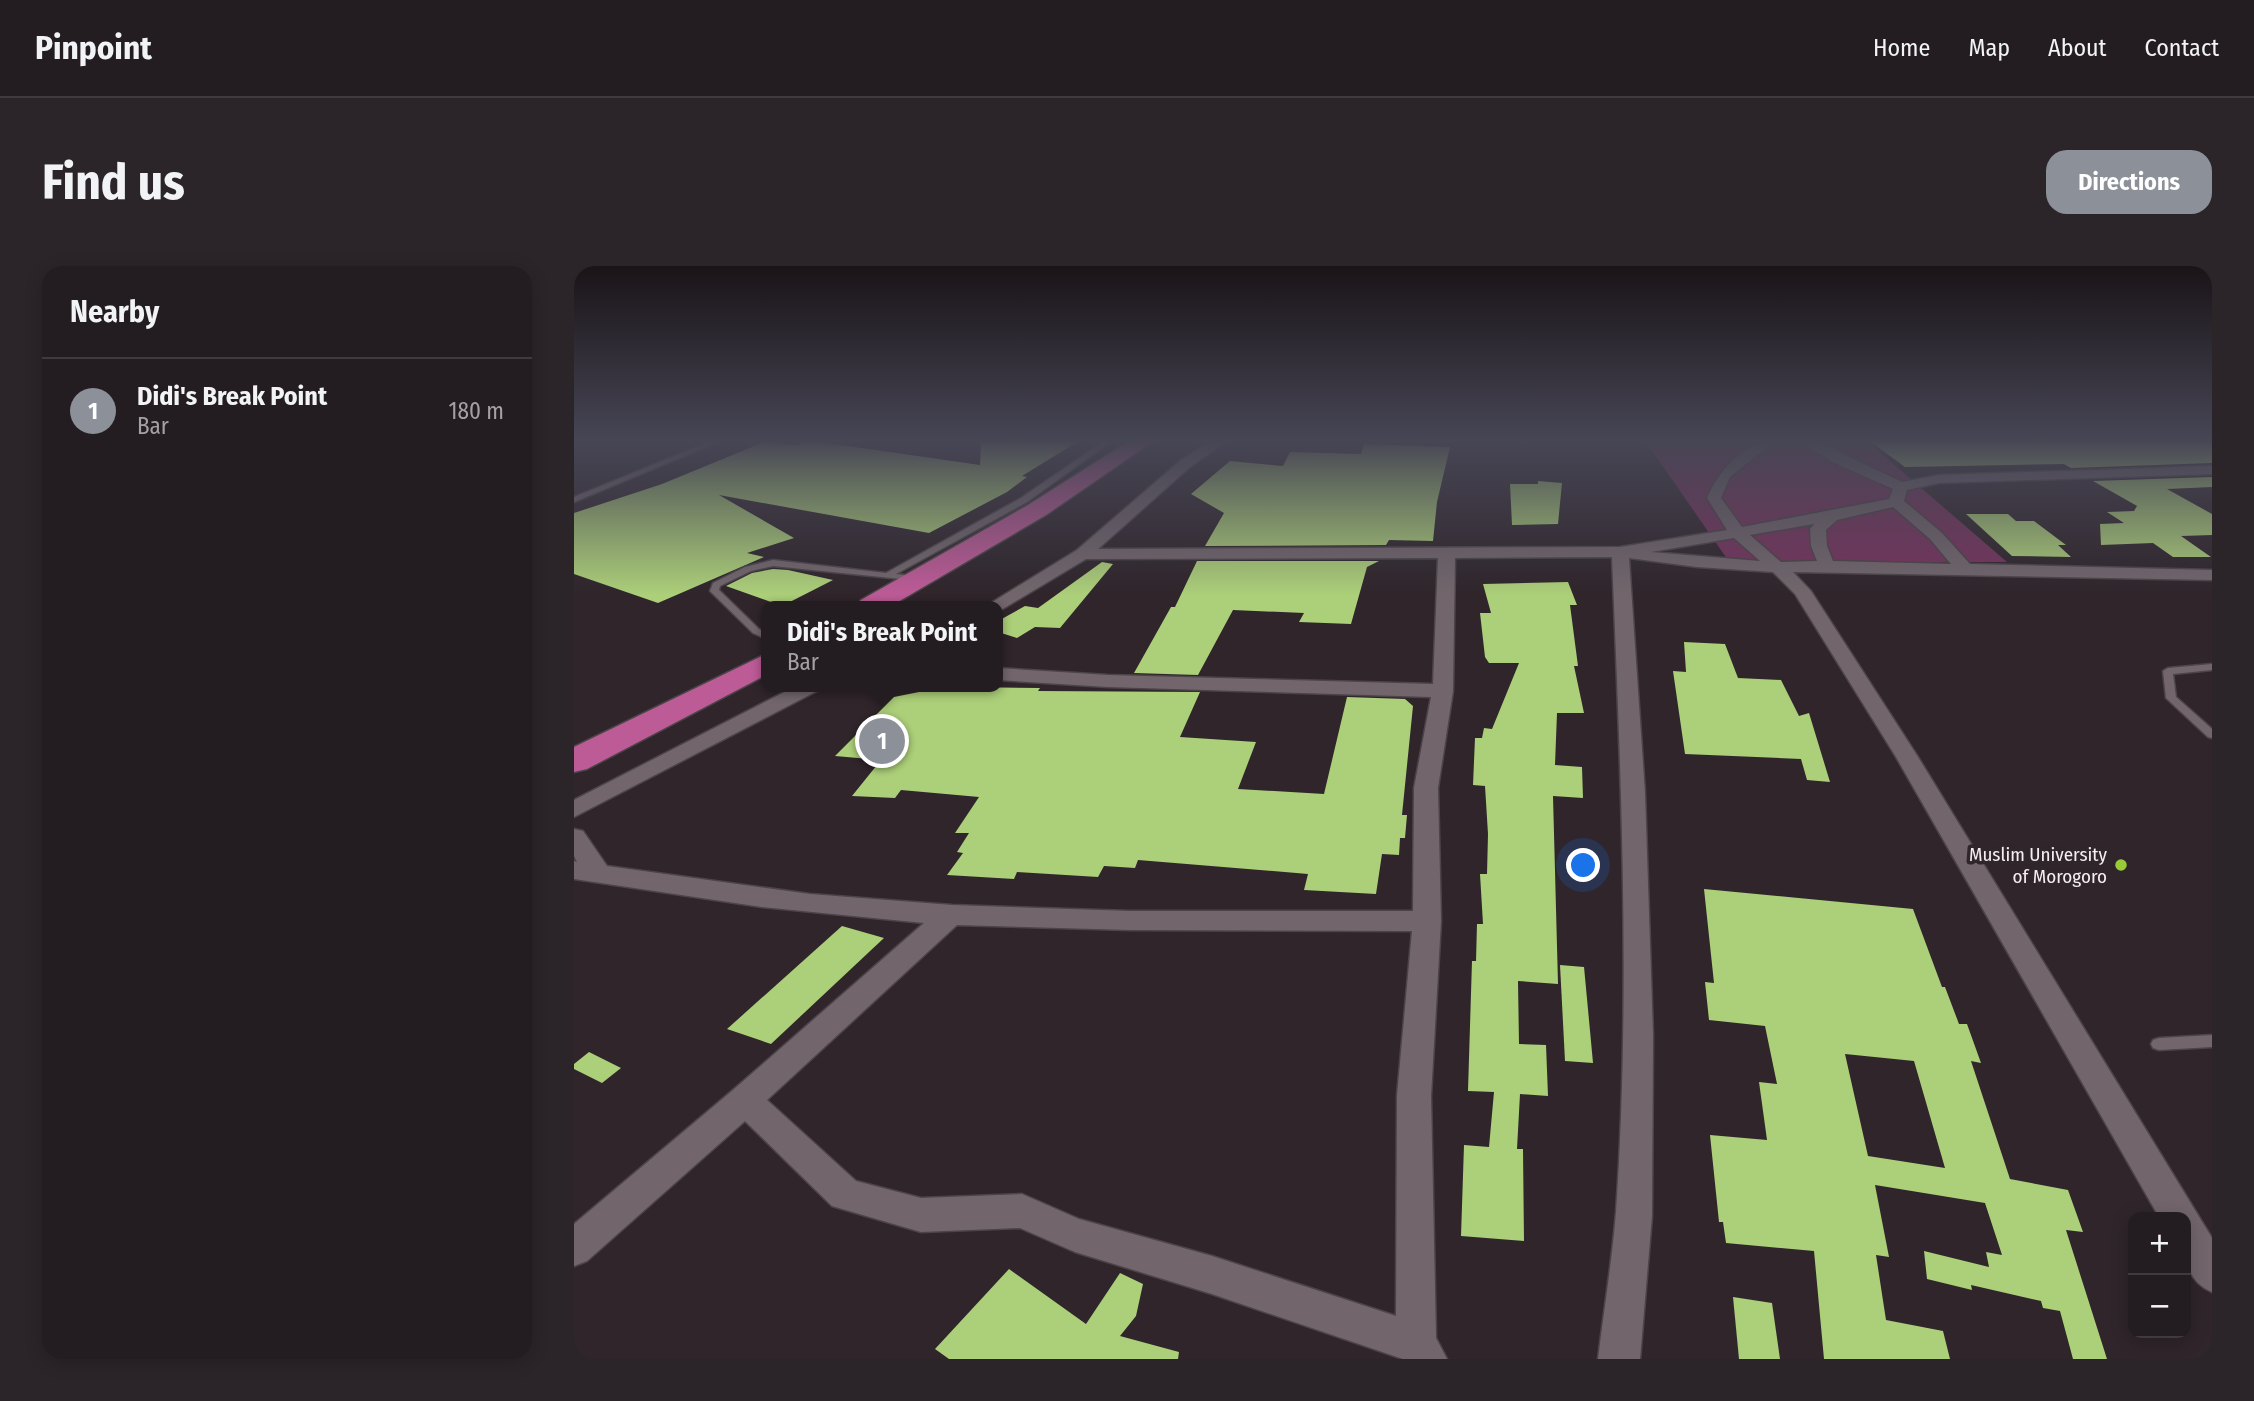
<!DOCTYPE html>
<meta charset="utf-8">
<style>
body{margin:0;font-family:"Fira Sans Condensed",sans-serif;background:#2b2529;color:#f1f3f6}
.controls{position:absolute;right:21px;bottom:21px;display:grid;overflow:hidden;border-radius:14px;box-shadow:0 4px 18px #0003}
.controls button{width:63px;height:63px;display:grid;place-items:center;padding:0;border:0;border-bottom:2px solid #403a3e;background:#231c20;color:#f1f3f6;font:35px sans-serif}
.you{position:absolute;left:1010px;top:600px;width:24px;height:24px;margin:-18px;border:5px solid #fff;border-radius:50%;background:#1a73e8;box-shadow:0 0 0 10px #1a73e833}
.badge{display:grid;place-items:center;width:46px;height:46px;border-radius:50%;background:#8c9099;color:#fff;font-size:23px;font-weight:700}
.pin{position:absolute;translate:-50% -50%;border:4px solid #fff;box-shadow:0 2px 7px #0006}
.popup{position:absolute;left:187px;top:335px;width:242px;height:91px;box-sizing:border-box;display:grid;place-content:center;border-radius:14px;background:#231c20;filter:drop-shadow(0 2px 5px #0005);font-size:23px;white-space:nowrap;color:#a3a1a5}
.popup b{font-size:26px;color:#f1f3f6}
.popup::after{content:'';position:absolute;left:50%;top:100%;margin-left:-14px;border:14px solid transparent;border-top-color:#231c20}
.list{margin:0;padding:0;list-style:none}
h2{display:flex;justify-content:space-between;align-items:center;height:91px;margin:0;padding:0 28px;font-size:30px}
h2 small{font-size:23px;font-weight:400;color:#a3a1a5}
.list li{display:grid;grid-template-columns:46px 1fr auto;gap:21px;align-items:center;box-sizing:border-box;height:105px;padding:0 28px;border-top:2px solid #403a3e}
.list b{display:block;font-size:26px;white-space:nowrap}
.list p{margin:0;font-size:23px;white-space:nowrap;color:#a3a1a5}
.list em{font-size:23px;font-style:normal;color:#a3a1a5}
.map{position:relative;flex:none;width:1638px;height:1093px;overflow:hidden;border-radius:21px}
header{display:flex;align-items:center;gap:42px;box-sizing:border-box;height:98px;padding:0 35px;background:#231c20;border-bottom:2px solid #403a3e}
header strong{font-size:33px}
nav{display:flex;gap:38px;margin-inline-start:auto;font-size:24px}
.intro{display:flex;align-items:center;justify-content:space-between;box-sizing:border-box;height:168px;padding:0 42px}
h1{margin:0;font-size:49px}
.button{padding:18px 32px;border-radius:21px;background:#8c9099;color:#fff;font-size:24px;font-weight:700}
main{display:flex;gap:42px;padding:0 42px}
aside{flex:1;background:#231c20;border-radius:21px;box-shadow:0 4px 18px #0003}
.map>svg:first-child{display:block}
.green{fill:#77335d}
.building{fill:#accf79;fill-rule:evenodd}
.lines{fill:none;stroke-linecap:round;stroke-linejoin:round}
.service-casing{stroke:#4c4448;stroke-width:3}
.minor-casing{stroke:#4c4448;stroke-width:3}
.trunk-casing{stroke:#4c4448;stroke-width:3}
.service{fill:#72666c;fill-rule:evenodd}
.minor{fill:#72666c;fill-rule:evenodd}
.trunk{fill:#bd5b97;fill-rule:evenodd}
.poi-dot{fill:#98cb37;stroke:#2f252b;stroke-width:2.5}
.labels{text-anchor:middle;dominant-baseline:central;stroke-width:7;stroke-linejoin:round;paint-order:stroke}
.poi-label{font-size:19px;fill:#f4edf1;stroke:#2f252b;text-anchor:end}
</style>
<header>
<strong>Pinpoint</strong>
<nav><a>Home</a><a>Map</a><a>About</a><a>Contact</a></nav>
</header>
<div class="intro"><h1>Find us</h1><a class="button">Directions</a></div>
<main>
<aside>
<h2>Nearby<small></small></h2>
<ul class="list">
<li><span class="badge">1</span><div><b>Didi's Break Point</b><p>Bar</p></div><em>180 m</em></li>
</ul>
</aside>
<div class="map">
<svg width="1638" height="1093" viewBox="0 0 1638 1093">
<rect width="100%" height="100%" fill="#2f252b"/>
<!-- green -->
<path class="green" d="M 1072,176 L 1294,176 L 1433,296 L 1156,297 Z"/>
<!-- building -->
<g class="building">
<path d="M 190,176 L 223,179 L 230,176 L 253,177 L 406,199 L 407,176 L 503,176 L 448,210 L 453,211 L 433,226 L 355,267 L 145,229 L 220,272 L 173,287 L 190,291 L 84,337 L 0,308 L 0,247 L 88,218 Z"/>
<path d="M 1297,176 L 1638,176 L 1638,197 L 1497,202 L 1490,198 L 1331,201 Z"/>
<path d="M 790,178 L 876,181 L 863,236 L 859,275 L 815,274 L 812,279 L 631,280 L 650,247 L 617,228 L 656,195 L 709,200 L 716,186 L 787,188 Z"/>
<path d="M 1638,211 L 1638,221 L 1593,223 L 1638,248 L 1638,269 L 1607,270 L 1637,291 L 1599,291 L 1579,277 L 1527,279 L 1526,258 L 1550,257 L 1533,246 L 1560,245 L 1563,240 L 1572,245 L 1519,215 Z"/>
<path d="M 964,215 L 988,217 L 984,258 L 938,259 L 936,218 L 964,218 Z"/>
<path d="M 1392,248 L 1434,248 L 1442,255 L 1460,255 L 1492,279 L 1484,279 L 1497,291 L 1438,290 Z"/>
<path d="M 623,295 L 805,295 L 793,301 L 777,358 L 725,356 L 730,347 L 659,344 L 624,409 L 560,407 L 597,341 L 601,341 Z"/>
<path d="M 528,296 L 539,298 L 486,362 L 461,361 L 443,372 L 424,366 L 424,355 L 451,340 L 464,342 Z"/>
<path d="M 199,303 L 214,304 L 259,314 L 208,340 L 152,320 L 178,307 Z"/>
<path d="M 994,316 L 1003,339 L 996,339 L 1004,400 L 1000,400 L 1010,447 L 983,447 L 981,499 L 1008,501 L 1009,532 L 979,530 L 984,718 L 944,715 L 945,778 L 972,779 L 974,830 L 946,828 L 943,883 L 949,883 L 950,975 L 887,970 L 890,879 L 915,881 L 920,826 L 894,825 L 898,695 L 902,695 L 903,658 L 909,658 L 906,608 L 913,608 L 914,568 L 911,520 L 899,519 L 901,472 L 908,472 L 910,462 L 918,463 L 945,397 L 915,397 L 911,391 L 906,347 L 917,347 L 909,318 Z"/>
<path d="M 1110,376 L 1151,378 L 1164,412 L 1207,414 L 1225,450 L 1235,447 L 1256,516 L 1233,514 L 1227,493 L 1111,488 L 1099,405 L 1112,406 Z"/>
<path d="M 387,421 L 466,422 L 464,425 L 626,426 L 606,471 L 682,476 L 664,523 L 750,528 L 773,431 L 831,433 L 839,440 L 828,549 L 833,549 L 831,572 L 826,572 L 825,589 L 808,588 L 802,628 L 730,624 L 734,608 L 564,594 L 561,602 L 530,600 L 524,611 L 443,606 L 440,613 L 373,609 L 389,587 L 383,586 L 395,567 L 381,567 L 405,531 L 327,524 L 321,532 L 278,530 L 307,494 L 261,490 L 320,431 L 360,423 L 384,424 Z"/>
<path d="M 1130,623 L 1339,643 L 1368,721 L 1371,721 L 1385,758 L 1393,758 L 1407,797 L 1397,795 L 1436,913 L 1494,924 L 1509,966 L 1492,964 L 1533,1093 L 1499,1093 L 1486,1045 L 1469,1042 L 1467,1035 L 1397,1019 L 1398,1024 L 1353,1013 L 1350,985 L 1415,1001 L 1412,986 L 1428,989 L 1411,937 L 1301,919 L 1315,991 L 1302,989 L 1312,1054 L 1369,1065 L 1376,1093 L 1250,1093 L 1240,985 L 1152,977 L 1149,956 L 1145,956 L 1136,869 L 1193,874 L 1185,816 L 1203,818 L 1191,760 L 1135,754 L 1131,716 L 1140,717 ZM 1271,788 L 1340,795 L 1371,902 L 1294,890 Z"/>
<path d="M 268,660 L 310,672 L 197,778 L 153,763 Z"/>
<path d="M 986,699 L 1010,701 L 1019,797 L 991,795 Z"/>
<path d="M 15,786 L 47,802 L 28,817 L 0,803 L 0,798 Z"/>
<path d="M 435,1003 L 512,1058 L 546,1007 L 569,1018 L 562,1050 L 546,1070 L 605,1086 L 604,1093 L 375,1093 L 361,1083 Z"/>
<path d="M 1159,1031 L 1198,1037 L 1206,1093 L 1165,1093 Z"/>
</g>
<g class="lines">
<!-- service casing -->
<g class="service-casing">
<g id="service">
<path d="M 135,176 L 144,176 L 0,236 L 0,231 Z"/>
<path d="M 529,176 L 536,176 L 453,236 L 322,308 L 347,311 L 347,315 L 199,300 L 177,305 L 146,320 L 145,324 L 185,363 L 192,367 L 192,373 L 179,367 L 136,325 L 139,317 L 171,301 L 199,294 L 312,307 L 447,232 Z"/>
<path d="M 1638,398 L 1638,404 L 1599,408 L 1602,431 L 1638,463 L 1638,472 L 1634,471 L 1592,432 L 1589,405 L 1594,402 Z"/>
<path d="M 1638,769 L 1638,781 L 1585,784 L 1579,782 L 1577,778 L 1579,774 L 1585,772 Z"/>
</g>
</g>
<!-- minor casing -->
<g class="minor-casing">
<g id="minor">
<path d="M 635,176 L 651,176 L 616,201 L 524,283 L 1046,281 L 1153,264 L 1133,232 C 1144,206 1169,176 1200,176 L 1156,211 L 1147,232 L 1168,261 L 1315,233 L 1319,223 L 1258,196 L 1227,176 L 1244,176 L 1328,216 L 1365,209 L 1638,200 L 1638,208 L 1365,217 L 1333,224 L 1330,235 L 1368,267 L 1396,298 L 1638,304 L 1638,314 L 1219,306 L 1237,325 L 1344,491 L 1638,972 L 1638,1026 C 1606,1013 1612,980 1612,951 L 1585,951 L 1322,491 L 1221,328 L 1199,306 L 1123,301 L 1055,292 L 1071,527 L 1079,769 L 1078,950 L 1066,1093 L 1024,1093 C 1030,1044 1038,995 1042,946 C 1057,728 1047,509 1038,291 L 881,292 L 879,425 L 864,522 L 867,655 L 857,830 L 862,1072 L 873,1093 L 829,1093 L 638,1028 L 501,986 L 446,962 L 347,966 L 258,940 L 171,855 L 13,995 L 0,1000 L 0,958 L 159,824 L 350,657 L 188,641 L 0,613 L 0,595 L 3,596 L 0,590 L 0,563 L 9,565 L 33,600 L 236,628 L 378,639 L 556,645 L 839,645 L 840,522 L 857,431 L 534,421 L 424,414 L 424,402 L 534,409 L 859,418 L 864,292 L 512,293 L 427,344 L 424,345 L 424,340 L 412,340 L 503,284 L 606,195 ZM 1319,241 L 1356,273 L 1377,298 L 1259,295 L 1253,280 L 1252,264 L 1263,254 ZM 1240,258 L 1236,263 L 1237,280 L 1243,295 L 1207,296 L 1176,269 ZM 1160,272 L 1186,295 L 1077,286 ZM 383,659 L 556,664 L 838,665 L 823,830 L 822,1050 L 638,990 L 505,953 L 448,928 L 347,932 L 282,915 L 193,834 Z"/>
<path d="M 220,421 L 246,421 L 243,425 L 0,551 L 0,534 Z"/>
</g>
</g>
<!-- trunk casing -->
<g class="trunk-casing">
<g id="trunk">
<path d="M 554,176 L 578,176 L 472,249 L 317,340 L 283,340 L 287,334 L 454,239 Z"/>
<path d="M 192,388 L 192,409 L 13,503 L 0,506 L 0,481 Z"/>
</g>
</g>
<!-- service -->
<use href="#service" class="service"/>
<!-- minor -->
<use href="#minor" class="minor"/>
<!-- trunk -->
<use href="#trunk" class="trunk"/>
</g>
<!-- sky -->
<linearGradient id="sky" x2="0" y2="1"><stop stop-color="#1a1418"/><stop offset="0.53" stop-color="#474655"/><stop offset="1" stop-color="#474655" stop-opacity="0"/></linearGradient>
<rect width="1638" height="329" fill="url(#sky)"/>
<!-- markers -->
<circle class="poi-dot" cx="1547" cy="599" r="7"/>
<g class="labels">
<!-- poi labels -->
<g class="poi-label">
<text x="1533" y="588">Muslim University<tspan x="1533" dy="22">of Morogoro</tspan></text>
</g>
</g>
</svg>
<div class="controls">
<button>+</button>
<button>−</button>
</div>
<div class="you"></div>
<div class="pin badge" style="left:308px;top:475px">1</div>
<div class="popup"><b>Didi's Break Point</b>Bar</div>
</div>
</main>
